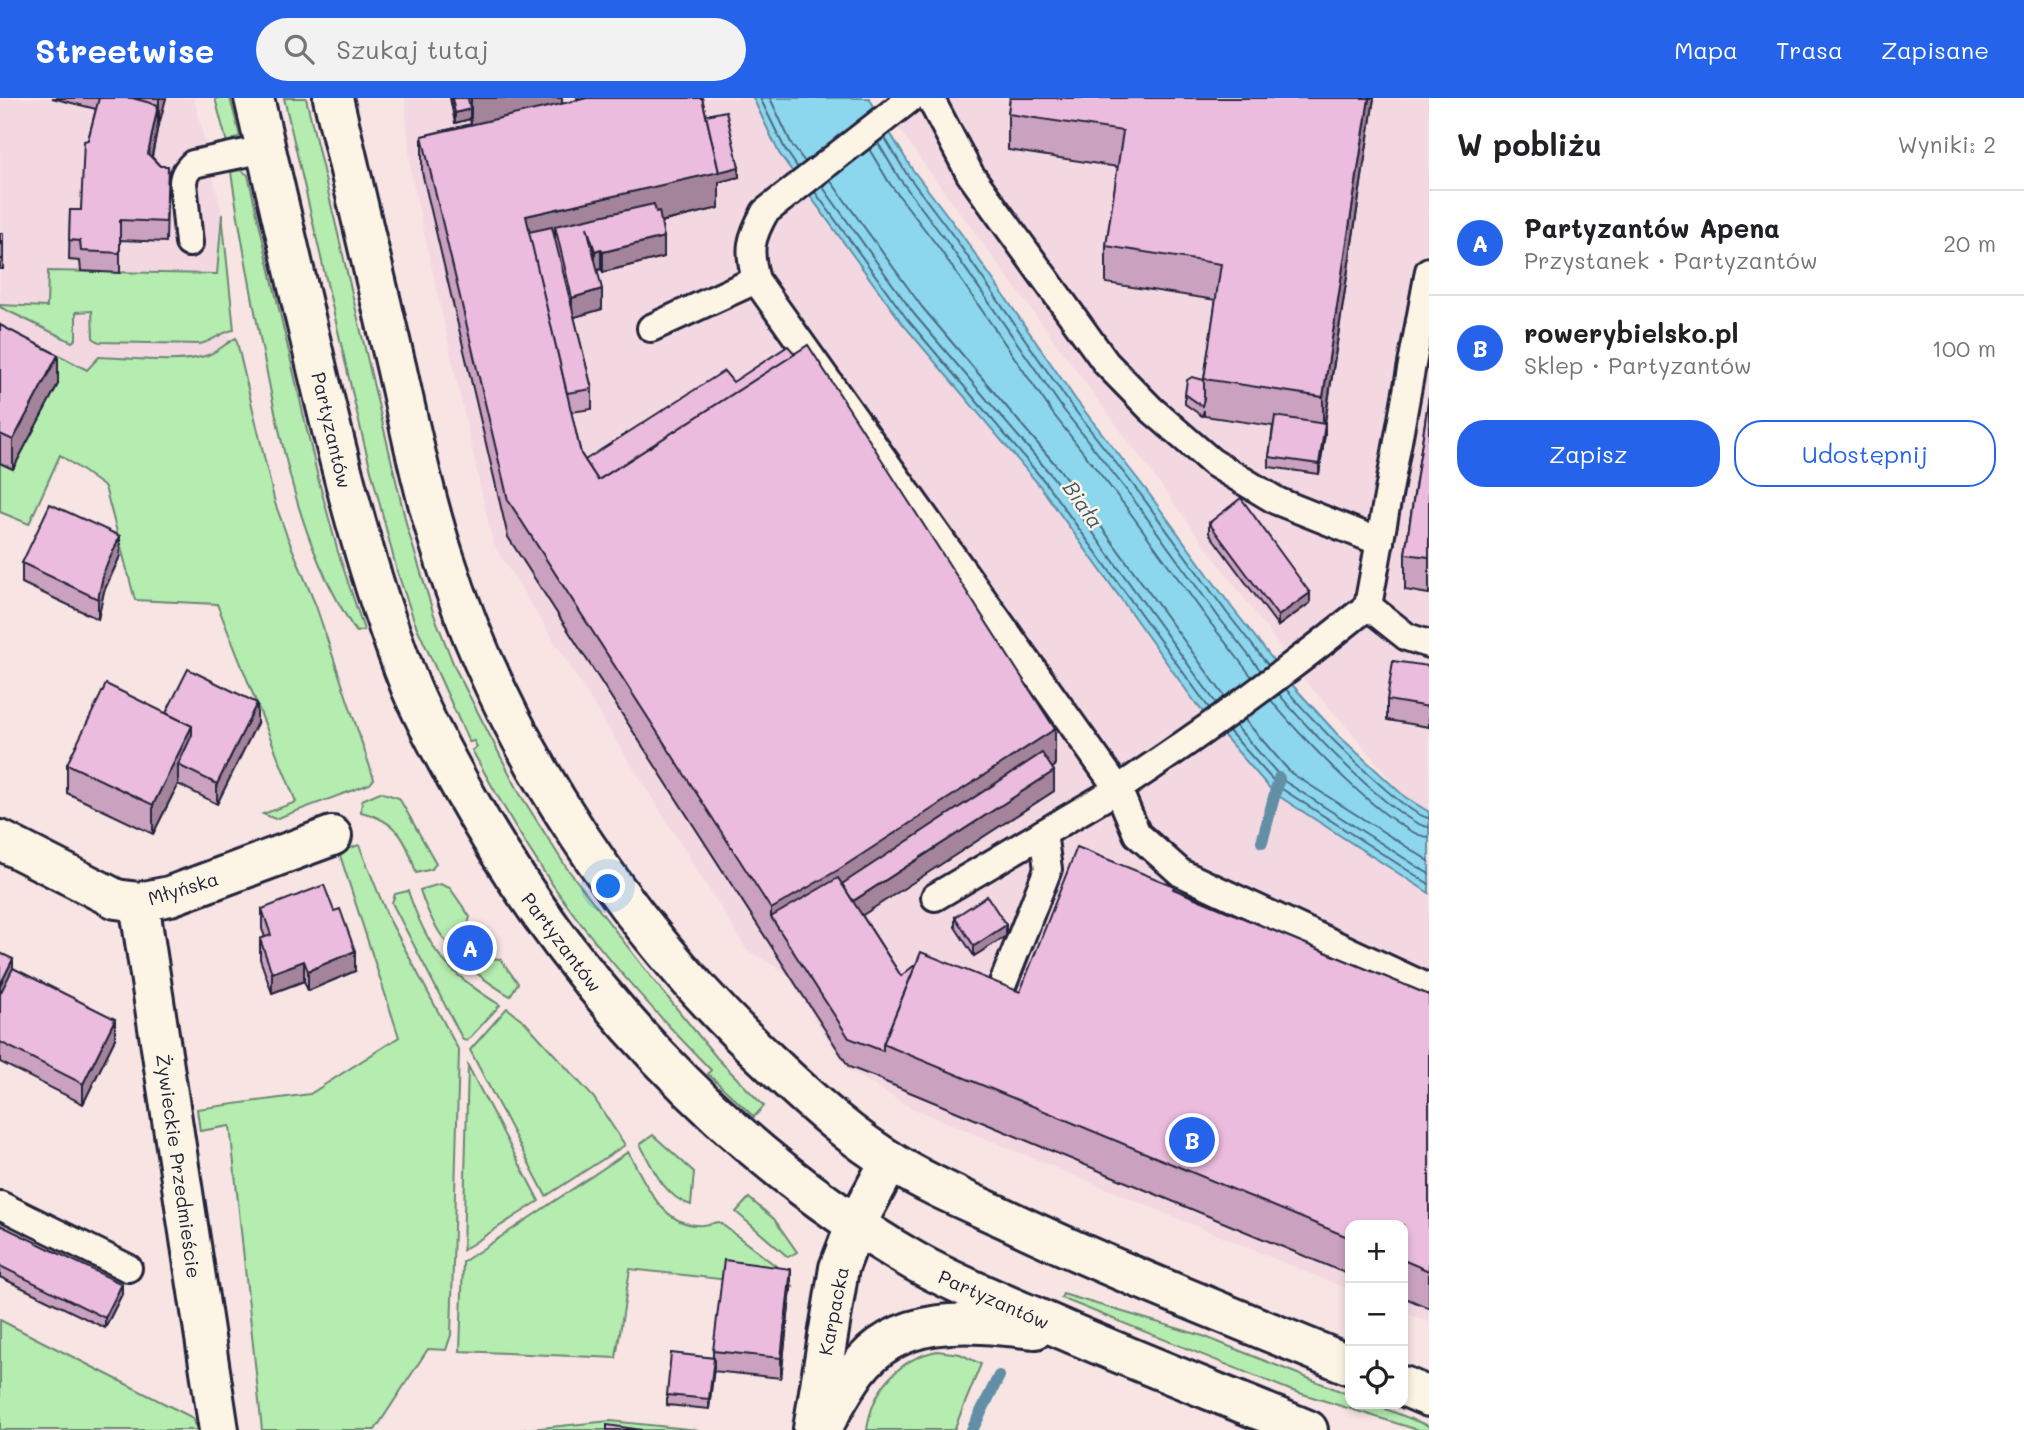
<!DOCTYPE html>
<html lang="pl">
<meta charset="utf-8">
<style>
body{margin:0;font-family:Mali,sans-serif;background:#f2f2f2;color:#202124}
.controls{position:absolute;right:21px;bottom:21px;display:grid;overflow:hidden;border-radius:14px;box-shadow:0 4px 10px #0003}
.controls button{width:63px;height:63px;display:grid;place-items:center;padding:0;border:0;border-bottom:2px solid #e0e0e0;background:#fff;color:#202124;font:35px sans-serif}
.you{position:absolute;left:609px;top:789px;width:24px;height:24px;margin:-18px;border:5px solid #fff;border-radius:50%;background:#1a73e8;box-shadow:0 0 0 10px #1a73e833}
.badge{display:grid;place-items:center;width:46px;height:46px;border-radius:50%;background:#2563eb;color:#fff;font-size:23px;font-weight:700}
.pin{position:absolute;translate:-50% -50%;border:4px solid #fff;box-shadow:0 2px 7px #0006}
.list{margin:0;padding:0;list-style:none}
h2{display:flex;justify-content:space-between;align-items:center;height:91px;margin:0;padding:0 28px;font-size:30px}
h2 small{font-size:23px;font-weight:400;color:#757577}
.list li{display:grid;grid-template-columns:46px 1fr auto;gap:21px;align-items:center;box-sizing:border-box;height:105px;padding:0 28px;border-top:2px solid #e0e0e0}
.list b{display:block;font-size:26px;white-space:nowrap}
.list p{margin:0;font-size:23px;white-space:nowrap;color:#757577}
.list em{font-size:23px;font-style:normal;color:#757577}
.actions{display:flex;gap:14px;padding:21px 28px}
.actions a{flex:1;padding:16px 0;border:2px solid #2563eb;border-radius:28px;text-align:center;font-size:24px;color:#2563eb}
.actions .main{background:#2563eb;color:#fff}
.icon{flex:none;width:38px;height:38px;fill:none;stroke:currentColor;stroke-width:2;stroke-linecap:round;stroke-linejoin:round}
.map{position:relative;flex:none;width:1429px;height:1332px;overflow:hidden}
header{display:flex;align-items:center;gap:42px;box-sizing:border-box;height:98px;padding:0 35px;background:#2563eb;color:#fff}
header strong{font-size:33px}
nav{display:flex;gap:38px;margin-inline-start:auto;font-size:24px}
.search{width:490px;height:63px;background:#f2f2f2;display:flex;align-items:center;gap:18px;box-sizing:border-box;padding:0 24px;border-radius:38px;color:#757577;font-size:26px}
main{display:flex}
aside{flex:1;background:#fff}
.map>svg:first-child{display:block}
.built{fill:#f3d8e2}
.green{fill:#b5ecaf;stroke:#6c8775;stroke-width:2}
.water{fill:#8cd7ed;stroke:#628fa6;stroke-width:2}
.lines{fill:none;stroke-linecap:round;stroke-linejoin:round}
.shore{stroke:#4c6a82;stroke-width:2}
.stream{stroke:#628fa6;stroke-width:12}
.lane-casing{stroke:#22223b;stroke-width:32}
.street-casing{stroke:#22223b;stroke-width:44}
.secondary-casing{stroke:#22223b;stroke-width:44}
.lane{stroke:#fcf5e5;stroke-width:26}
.street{stroke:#fcf5e5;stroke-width:38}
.secondary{stroke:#fcf5e5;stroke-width:38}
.wall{fill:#caa2bf;stroke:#22223b;stroke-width:2}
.shaded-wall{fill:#a4849b;stroke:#22223b;stroke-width:2}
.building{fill:#ebbcde;stroke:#22223b;stroke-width:2}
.labels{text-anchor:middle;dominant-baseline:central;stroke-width:5;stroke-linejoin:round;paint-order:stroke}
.street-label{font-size:19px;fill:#22223b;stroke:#fcf5e5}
.water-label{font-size:21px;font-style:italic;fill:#425870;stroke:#fcf5e5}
</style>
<header>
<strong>Streetwise</strong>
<div class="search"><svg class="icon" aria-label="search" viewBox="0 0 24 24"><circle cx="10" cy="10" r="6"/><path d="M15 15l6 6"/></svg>Szukaj tutaj</div>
<nav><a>Mapa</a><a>Trasa</a><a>Zapisane</a></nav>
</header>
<main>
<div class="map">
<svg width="1429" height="1332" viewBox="0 0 1429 1332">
<rect width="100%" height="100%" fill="#f7e4e3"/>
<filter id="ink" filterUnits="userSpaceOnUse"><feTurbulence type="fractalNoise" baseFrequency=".0143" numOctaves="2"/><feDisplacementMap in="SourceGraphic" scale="14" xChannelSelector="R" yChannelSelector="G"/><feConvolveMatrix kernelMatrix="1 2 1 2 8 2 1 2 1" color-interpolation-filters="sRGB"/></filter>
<g filter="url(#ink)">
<!-- built -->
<g class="built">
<path d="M 0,0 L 194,0 L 222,116 L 217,176 L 240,300 L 60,357 L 29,426 L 0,414 Z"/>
<path d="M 405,0 L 753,0 L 779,55 L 902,225 L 1040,388 L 1197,607 L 1274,695 L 1429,795 L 1429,1224 L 1403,1214 L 1403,1127 L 1350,1127 L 1350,1192 L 910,1009 L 847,971 L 786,875 L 747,852 L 493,445 L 411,76 Z"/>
<path d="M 883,0 L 1429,0 L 1429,714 L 1405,699 L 1345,627 L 1305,583 L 922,63 L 895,25 Z"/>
</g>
<!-- green -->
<g class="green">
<path d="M 215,0 L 230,0 L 240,38 L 227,45 Z"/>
<path d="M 284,0 L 306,0 L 407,429 L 433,514 L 455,570 L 520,696 L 566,769 L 655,884 L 717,960 L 764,1008 L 754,1019 L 708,976 L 711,972 C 660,920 610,866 567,807 C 531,758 501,705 472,652 L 477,649 L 474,643 L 469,644 L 415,525 L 397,473 L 364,345 Z"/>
<path d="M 241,72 L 248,77 L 319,384 L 338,454 L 364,532 L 356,534 C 306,457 290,383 271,295 C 256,221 242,148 231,74 Z"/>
<path d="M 222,116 L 234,232 C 221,234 213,243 200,246 L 99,244 L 93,240 L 92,213 L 76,214 L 76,241 L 72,244 L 0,209 L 0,207 L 47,209 L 48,173 L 217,176 Z"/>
<path d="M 236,240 L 275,405 L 287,438 L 316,508 L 374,681 L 370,686 L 275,721 L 263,716 L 296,704 L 217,506 L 135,502 L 105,389 L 60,357 L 29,426 L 0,414 L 0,365 L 12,371 L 25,269 L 38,246 L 87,272 L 99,259 C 129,260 181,267 208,257 C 219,253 226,245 236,240 Z"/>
<path d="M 380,694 L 399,700 L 436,765 L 432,771 L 416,775 C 407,742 397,723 361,714 L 362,702 Z"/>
<path d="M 359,747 L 388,819 L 459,953 L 451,1237 L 446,1252 L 428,1251 L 375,1332 L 262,1332 L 230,1028 L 200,1033 L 197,1011 L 310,996 L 399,939 L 339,754 Z"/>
<path d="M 440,786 L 450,790 L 470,819 L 467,829 L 454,840 L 476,871 L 490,860 L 500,861 L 518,885 L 510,898 C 465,871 436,843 420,792 Z"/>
<path d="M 408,793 C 428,852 446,874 500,907 L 467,943 L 463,942 L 392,805 L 395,796 Z"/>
<path d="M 507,910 L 525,924 L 594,1000 L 625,1047 L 546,1098 L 470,952 Z"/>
<path d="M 468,968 L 539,1103 L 463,1152 Z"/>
<path d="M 653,1037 L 694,1074 L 691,1107 C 664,1099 652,1069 640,1046 Z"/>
<path d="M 628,1054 C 644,1081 660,1126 697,1127 C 704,1128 712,1125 719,1124 L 789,1178 L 793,1189 L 630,1171 L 616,1260 L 460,1253 L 463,1164 Z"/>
<path d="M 749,1100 L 774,1121 L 797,1154 L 788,1159 L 736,1114 Z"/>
<path d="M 1063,1196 L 1203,1238 L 1350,1297 L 1350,1306 L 1373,1306 L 1429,1328 L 1429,1332 L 1418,1332 L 1290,1292 L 1061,1200 Z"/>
<path d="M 0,1222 L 193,1320 L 197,1332 L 0,1332 Z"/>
<path d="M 937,1253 L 960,1256 L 981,1266 L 954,1332 L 867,1332 C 872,1292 898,1261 937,1253 Z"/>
<path d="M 610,1323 L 698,1332 L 520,1332 Z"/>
</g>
<!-- water -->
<path class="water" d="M 753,0 L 869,0 L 912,71 L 960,134 L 1076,302 L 1147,393 L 1233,511 L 1296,591 L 1338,637 L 1405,699 L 1429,714 L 1429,795 L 1274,695 L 1197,607 L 1040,388 L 902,225 L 779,55 Z"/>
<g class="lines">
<!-- shore -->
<g class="shore">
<path d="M 760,0 L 785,51 L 798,70"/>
<path d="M 770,0 L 792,47 L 805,64"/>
<path d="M 885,40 L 906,75 L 954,139 L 1070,306 L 1141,397 L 1227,515 L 1268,567"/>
<path d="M 878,45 L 899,80 L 947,144 L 1063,311 L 1134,402 L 1220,521 L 1261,573"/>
<path d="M 869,51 L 890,86 L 939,150 L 1054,317 L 1126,409 L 1212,527 L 1252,579"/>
<path d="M 830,82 L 922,209 L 1060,372 L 1225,599"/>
<path d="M 822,88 L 914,216 L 1052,378 L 1216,605"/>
<path d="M 815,94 L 907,221 L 1045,384 L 1209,610"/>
<path d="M 1286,591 C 1305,615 1403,717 1429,720"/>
<path d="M 1279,596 C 1300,623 1399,727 1429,729"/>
<path d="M 1271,602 C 1294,632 1394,738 1429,739"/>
<path d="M 1244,621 L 1291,675 L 1429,763"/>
<path d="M 1236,628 L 1284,683 L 1429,776"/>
<path d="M 1229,633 L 1279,689 L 1429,786"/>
</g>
<!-- stream -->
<g class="stream">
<path d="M 1262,744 L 1279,680"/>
<path d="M 972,1332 L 999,1278"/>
</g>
<!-- lane casing -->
<g class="lane-casing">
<g id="lane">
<path d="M 911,0 L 765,114 C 750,141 748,152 756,182 L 1118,691 L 935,799"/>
<path d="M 930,0 L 970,76 L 1106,265 L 1151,311 L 1212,364 L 1277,403 L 1380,444"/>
<path d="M 189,145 L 183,85 C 183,77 187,72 193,66 L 265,51"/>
<path d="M 1429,173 L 1368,508 C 1288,573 1204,634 1118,691 L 1137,736 L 1181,775 L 1429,890"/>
<path d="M 651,230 L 756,182"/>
<path d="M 1368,508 L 1407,539 L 1429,546"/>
<path d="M 1002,888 L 1048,771 L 1043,735"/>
<path d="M 0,1107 L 128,1170"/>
</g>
</g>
<!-- street casing -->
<g class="street-casing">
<g id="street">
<path d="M 0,742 L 116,801 L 139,804 L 170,798 L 332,738"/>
<path d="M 139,804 L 219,1332"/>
</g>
</g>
<!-- secondary casing -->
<g class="secondary-casing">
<g id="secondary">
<path d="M 254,0 C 273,83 292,166 312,249 C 339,365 367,479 411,590 C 426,626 446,661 465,696 C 569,883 727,1055 914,1163 C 951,1184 991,1200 1030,1217 C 1122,1258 1216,1294 1308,1332"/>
<path d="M 333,0 C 354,91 376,181 397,272 C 411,335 424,398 444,459 C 505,652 630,836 779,973 C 815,1007 852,1040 895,1066 C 929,1087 967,1103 1004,1120 C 1117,1174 1234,1219 1350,1267"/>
<path d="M 1403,1288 L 1429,1299"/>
<path d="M 813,1331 L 839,1170 L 855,1128 L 890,1063"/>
<path d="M 821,1332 C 832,1312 843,1291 857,1272 C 900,1214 972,1224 1035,1231"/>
</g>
</g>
<!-- lane -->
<use href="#lane" class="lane"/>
<!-- street -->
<use href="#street" class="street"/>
<!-- secondary -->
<use href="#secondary" class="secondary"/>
</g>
<!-- wall -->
<g class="wall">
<path d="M 52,0 L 166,0 L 158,27 L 152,59 L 160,68 L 168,68 L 166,144 L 120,142 L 120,175 L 81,173 L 80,163 L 69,162 L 70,112 L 81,112 L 88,42 L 96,11 Z"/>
<path d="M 450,0 L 562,0 L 562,6 L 578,2 L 577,0 L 702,0 L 706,17 L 739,79 L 719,84 L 719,110 L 661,124 L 664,159 L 603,174 L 601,171 L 597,172 L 602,211 L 574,219 L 592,291 L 592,311 L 571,314 L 581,356 L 585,362 L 1055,668 L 1052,670 L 1054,693 L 862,817 L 901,878 L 1020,894 L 1174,791 L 1429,897 L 1429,1210 L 1403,1199 L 1403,1127 L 1350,1127 L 1350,1177 L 883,983 L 883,982 L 849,969 L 508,439 L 422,74 L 422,38 L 471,26 L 470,21 L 455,25 Z"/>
<path d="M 1010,0 L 1374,0 L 1325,325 L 1325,336 L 1319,376 L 1269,369 L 1269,359 L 1273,328 L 1204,318 L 1204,312 L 1202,318 L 1185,306 L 1185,296 L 1204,282 L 1216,202 L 1106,185 L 1106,148 L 1118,69 L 1008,52 L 1008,16 Z"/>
<rect x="0" y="135" width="3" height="36"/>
<path d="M 0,227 L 58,286 L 13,371 L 0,365 Z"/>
<path d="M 1429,298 L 1429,496 L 1405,492 L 1405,456 Z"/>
<path d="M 1209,425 L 1310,505 L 1278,528 L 1209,435 Z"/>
<path d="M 120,458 L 104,493 L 98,521 L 22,485 L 22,465 Z"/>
<path d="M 1429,568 L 1429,629 L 1387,622 L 1387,602 Z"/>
<path d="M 166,615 L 257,625 L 217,706 L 178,686 L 153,736 L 67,695 L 67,666 Z"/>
<path d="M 262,811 L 355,873 L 308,893 L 304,883 L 272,895 L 260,861 L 260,841 L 265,839 L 262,831 Z"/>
<path d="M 955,819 L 1006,838 L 974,858 L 955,829 Z"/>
<path d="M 0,855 L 13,870 L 115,941 L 83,1006 L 0,964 Z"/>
<path d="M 0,1127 L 122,1196 L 105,1230 L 0,1179 Z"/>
<path d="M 791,1191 L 781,1280 L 713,1273 L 709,1311 L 667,1307 L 667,1297 L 713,1259 L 713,1253 Z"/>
</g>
<!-- shaded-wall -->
<g class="shaded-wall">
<path d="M 159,0 L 166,0 L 159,27 Z"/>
<path d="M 471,0 L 562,0 L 562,9 L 471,28 Z"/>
<path d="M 1369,0 L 1374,0 L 1323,336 L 1323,299 Z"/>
<path d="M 158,7 L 158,27 L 148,76 L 148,56 Z"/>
<path d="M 470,11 L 470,21 L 455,25 L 455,15 Z"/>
<path d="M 739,69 L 739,79 L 719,84 L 719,110 L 591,140 L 555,128 L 555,148 L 530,154 L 526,118 Z"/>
<path d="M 664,139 L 664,159 L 603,174 L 603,154 Z"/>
<path d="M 601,151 L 601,171 L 595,173 L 595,153 Z"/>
<path d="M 602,191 L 602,211 L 572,220 L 572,200 Z"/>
<path d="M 58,257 L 58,286 L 13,371 L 13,342 Z"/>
<path d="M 1325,326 L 1325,336 L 1319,376 L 1319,366 Z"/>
<path d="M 120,438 L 120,458 L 104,493 L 98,521 L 98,501 L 104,473 Z"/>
<path d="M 1310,495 L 1310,505 L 1278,528 L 1278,518 Z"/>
<path d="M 257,605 L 257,625 L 217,706 L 217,686 Z"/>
<path d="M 192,628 L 192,657 L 178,667 L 178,686 L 153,736 L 153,707 Z"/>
<path d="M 1055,631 L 1055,668 L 847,803 L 771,819 L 771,811 Z"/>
<path d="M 1054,673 L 1054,693 L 849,826 L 849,806 Z"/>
<path d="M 1006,827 L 1006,838 L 974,858 L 974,848 Z"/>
<path d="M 355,853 L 355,873 L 308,893 L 308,873 Z"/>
<path d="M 13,861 L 13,890 L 0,916 L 0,887 Z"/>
<path d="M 304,863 L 304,883 L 272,895 L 272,875 Z"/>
<path d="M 115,921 L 115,941 L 83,1006 L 83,986 Z"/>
<path d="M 791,1171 L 791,1191 L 781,1280 L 781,1260 Z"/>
<path d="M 122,1186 L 122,1196 L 105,1230 L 105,1220 Z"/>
<path d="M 714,1260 L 714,1270 L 709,1311 L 709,1301 Z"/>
</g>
<!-- building -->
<g class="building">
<path d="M 99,0 L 132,0 L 158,7 L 148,56 L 160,68 L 168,68 L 166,124 L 120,122 L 120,155 L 81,153 L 80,143 L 69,142 L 70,112 L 81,112 L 84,43 L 88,42 Z"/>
<path d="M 452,0 L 468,0 L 470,11 L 455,15 Z"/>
<path d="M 587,0 L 702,0 L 719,74 L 526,118 L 581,356 L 598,382 L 808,247 L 1055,631 L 838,772 L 771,811 L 508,402 L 422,38 Z"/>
<path d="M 1010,0 L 1369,0 L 1323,299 L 1204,281 L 1221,166 L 1106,148 L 1123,33 L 1008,16 Z"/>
<path d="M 726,13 L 739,69 L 719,74 L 706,17 Z"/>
<path d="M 654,106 L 656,114 L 659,113 L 664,139 L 603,154 L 601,151 L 595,153 L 587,129 L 602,191 L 572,200 L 555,128 Z"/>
<path d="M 552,129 L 592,291 L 567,295 L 529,134 Z"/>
<rect x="0" y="135" width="3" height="26"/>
<path d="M 0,227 L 58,257 L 13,342 L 0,336 Z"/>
<path d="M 788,248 L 795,256 L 598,382 L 585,362 L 724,273 L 733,284 Z"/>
<path d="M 1192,279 L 1204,282 L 1204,301 L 1202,308 L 1185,296 L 1187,282 Z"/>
<path d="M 1429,298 L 1429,459 L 1405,456 Z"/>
<path d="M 1275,318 L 1325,326 L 1319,366 L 1269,359 Z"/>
<path d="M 1241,400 L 1310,495 L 1278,518 L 1209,425 Z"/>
<path d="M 50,406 L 120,438 L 104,473 L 98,501 L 22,465 Z"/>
<path d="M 1393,563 L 1429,568 L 1429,609 L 1387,602 Z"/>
<path d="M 188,571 L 257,605 L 217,686 L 178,667 L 192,637 L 192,628 L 166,615 Z"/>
<path d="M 106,586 L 192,628 L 153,707 L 67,666 Z"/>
<path d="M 1042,655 L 1054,673 L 853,803 L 842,786 Z"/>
<path d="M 1077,749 L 1174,788 L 1173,791 L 1429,897 L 1429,1173 L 1403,1162 L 1403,1127 L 1350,1127 L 1350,1140 L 883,946 L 921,854 L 1020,894 Z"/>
<path d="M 838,780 L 901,878 L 916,866 L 883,946 L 883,953 L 849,940 L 771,819 Z"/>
<path d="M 324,787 L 334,813 L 340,811 L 355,853 L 308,873 L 304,863 L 272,875 L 260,841 L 271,837 L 262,811 Z"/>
<path d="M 987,798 L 1006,827 L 974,848 L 955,819 Z"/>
<path d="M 0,855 L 13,861 L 0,887 Z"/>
<path d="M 13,870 L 115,921 L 83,986 L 0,944 L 0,896 Z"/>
<path d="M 0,1127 L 122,1186 L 105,1220 L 0,1168 Z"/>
<path d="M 724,1162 L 791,1171 L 781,1260 L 713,1253 Z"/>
<path d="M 671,1255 L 714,1260 L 709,1301 L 667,1297 Z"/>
<path d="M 607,1327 L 642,1332 L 607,1332 Z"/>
</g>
</g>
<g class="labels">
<!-- street labels -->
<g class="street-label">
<text transform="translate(332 332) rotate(77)">Partyzantów</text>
<text transform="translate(183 790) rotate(-17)">Młyńska</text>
<text transform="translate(562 844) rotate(53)">Partyzantów</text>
<text transform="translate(179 1068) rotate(82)">Żywieckie Przedmieście</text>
<text transform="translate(994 1201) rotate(24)">Partyzantów</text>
<text transform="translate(833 1213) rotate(-79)">Karpacka</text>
</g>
<!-- water labels -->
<g class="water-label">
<text transform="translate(1084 406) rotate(55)">Biała</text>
</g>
</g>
</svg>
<div class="controls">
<button>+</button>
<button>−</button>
<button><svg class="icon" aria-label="locate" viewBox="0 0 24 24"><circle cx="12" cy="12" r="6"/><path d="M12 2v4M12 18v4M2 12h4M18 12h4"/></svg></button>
</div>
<div class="you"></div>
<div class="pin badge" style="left:470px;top:850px">A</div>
<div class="pin badge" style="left:1192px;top:1042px">B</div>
</div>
<aside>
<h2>W pobliżu<small>Wyniki: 2</small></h2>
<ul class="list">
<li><span class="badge">A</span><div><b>Partyzantów Apena</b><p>Przystanek · Partyzantów</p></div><em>20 m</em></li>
<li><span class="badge">B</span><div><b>rowerybielsko.pl</b><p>Sklep · Partyzantów</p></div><em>100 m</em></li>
</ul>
<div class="actions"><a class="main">Zapisz</a><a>Udostępnij</a></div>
</aside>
</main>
